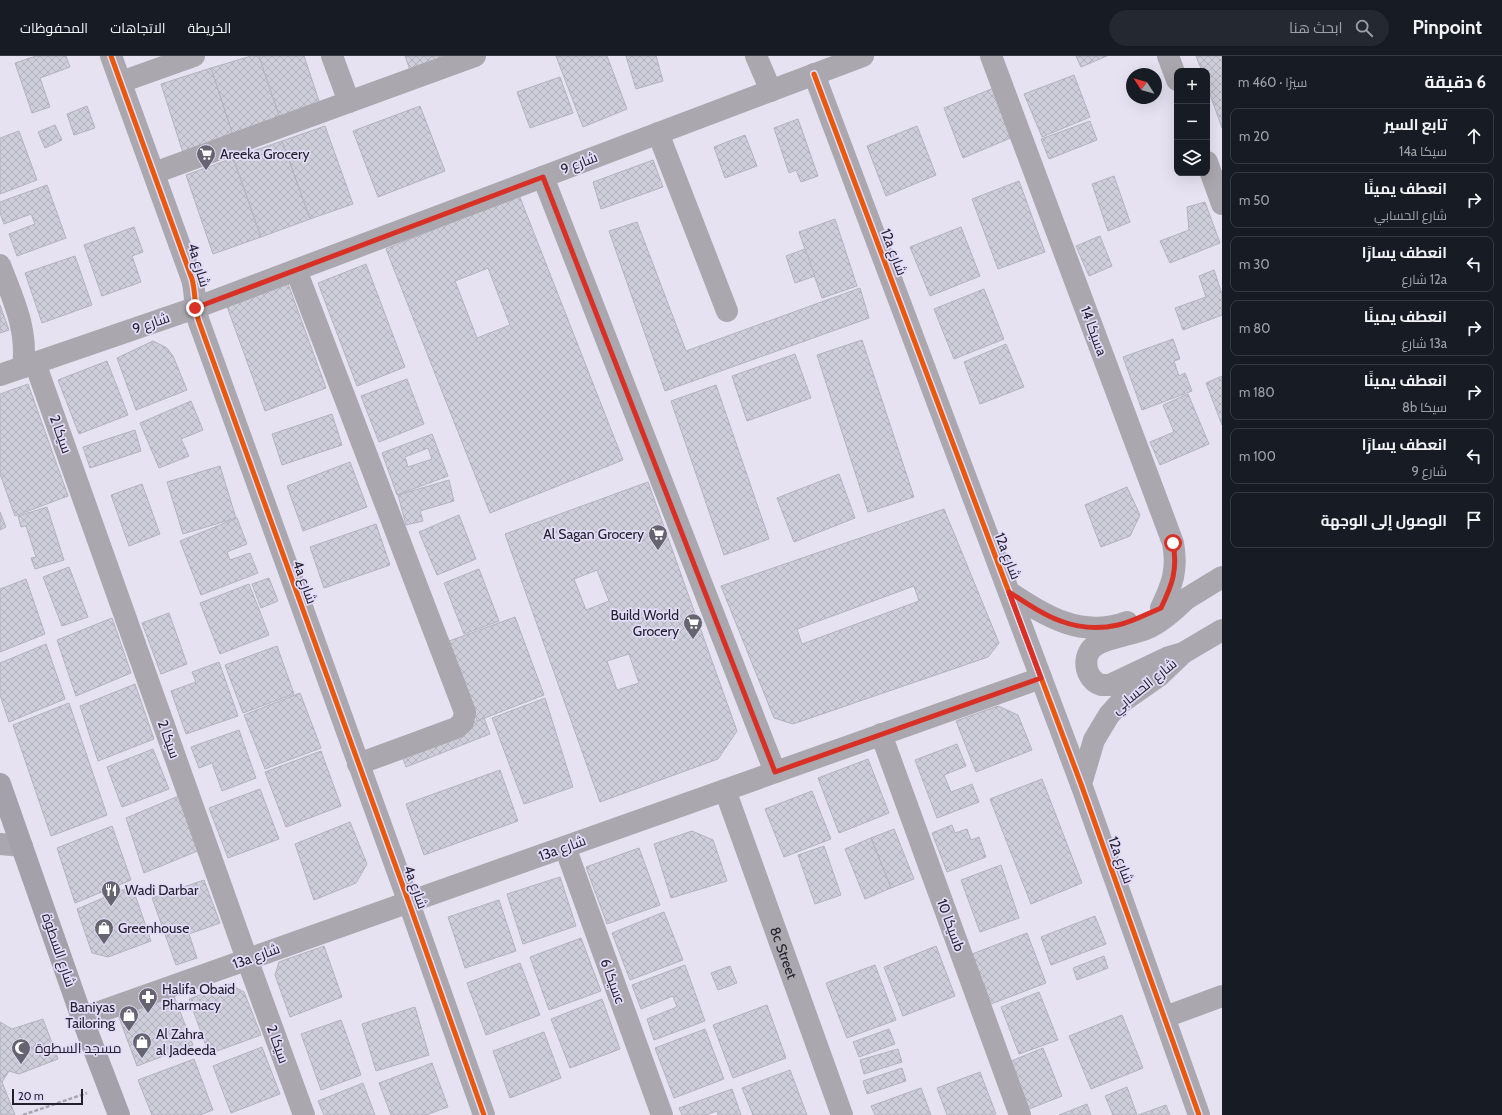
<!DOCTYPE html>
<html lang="ar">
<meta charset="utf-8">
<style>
body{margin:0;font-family:Cabin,Cairo,sans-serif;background:#242831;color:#f1f3f6;direction:rtl}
.controls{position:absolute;right:12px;top:12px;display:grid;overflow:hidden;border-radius:8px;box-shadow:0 4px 16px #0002}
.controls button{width:36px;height:36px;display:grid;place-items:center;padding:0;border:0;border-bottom:1px solid #363941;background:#171b24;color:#f1f3f6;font:20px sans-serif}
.compass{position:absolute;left:1126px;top:12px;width:36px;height:36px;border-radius:50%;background:#171b24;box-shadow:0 4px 16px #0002;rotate:306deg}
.scale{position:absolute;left:12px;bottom:10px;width:71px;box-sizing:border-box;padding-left:4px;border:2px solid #23202b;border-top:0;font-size:11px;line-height:14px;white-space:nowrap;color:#23202b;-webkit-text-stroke:3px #e2dbf9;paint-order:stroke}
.stop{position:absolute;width:12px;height:12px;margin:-9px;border:3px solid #d93025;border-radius:50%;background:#fff}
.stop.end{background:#d93025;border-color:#fff;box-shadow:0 1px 4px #0008}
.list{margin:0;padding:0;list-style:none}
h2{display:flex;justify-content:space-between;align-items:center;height:52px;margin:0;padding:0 16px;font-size:17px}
h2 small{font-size:13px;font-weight:400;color:#9ea1a6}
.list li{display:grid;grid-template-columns:26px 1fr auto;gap:12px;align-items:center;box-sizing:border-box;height:56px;margin:0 8px 8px;padding:0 8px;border:1px solid #363941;border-radius:8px}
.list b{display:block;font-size:15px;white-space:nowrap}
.list p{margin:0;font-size:13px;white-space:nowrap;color:#9ea1a6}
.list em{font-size:13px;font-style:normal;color:#9ea1a6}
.icon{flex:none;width:22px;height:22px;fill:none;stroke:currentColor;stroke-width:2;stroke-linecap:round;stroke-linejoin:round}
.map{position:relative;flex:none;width:1222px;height:1059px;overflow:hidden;direction:ltr}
header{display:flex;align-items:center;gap:24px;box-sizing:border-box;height:56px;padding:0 20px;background:#171b24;border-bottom:1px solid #363941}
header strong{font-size:19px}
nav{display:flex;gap:22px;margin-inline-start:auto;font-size:14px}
.search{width:280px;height:36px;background:#242831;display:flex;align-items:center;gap:10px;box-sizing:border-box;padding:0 14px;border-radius:22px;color:#9ea1a6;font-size:15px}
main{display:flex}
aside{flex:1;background:#171b24}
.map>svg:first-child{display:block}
.building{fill:url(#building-cross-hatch);stroke:#b2b3bf;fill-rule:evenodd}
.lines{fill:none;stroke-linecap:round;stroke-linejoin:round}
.path{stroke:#a9a6ad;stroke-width:2.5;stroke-dasharray:4 2;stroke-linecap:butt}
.minor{stroke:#aaa7af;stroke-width:22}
.major{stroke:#a5a1aa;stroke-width:22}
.cycleway-casing{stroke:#e2dbf9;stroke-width:8}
.cycleway{stroke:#e8590c;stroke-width:5}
.route{stroke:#d93025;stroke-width:5}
.labels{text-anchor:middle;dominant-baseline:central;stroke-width:3.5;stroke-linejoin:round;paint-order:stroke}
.poi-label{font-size:14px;fill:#23202b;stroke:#e2dbf9;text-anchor:start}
.street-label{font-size:14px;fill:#23202b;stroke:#e2dbf9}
</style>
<header>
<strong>Pinpoint</strong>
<div class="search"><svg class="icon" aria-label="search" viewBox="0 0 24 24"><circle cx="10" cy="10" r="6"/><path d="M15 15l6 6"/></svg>ابحث هنا</div>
<nav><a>الخريطة</a><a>الاتجاهات</a><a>المحفوظات</a></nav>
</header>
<main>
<aside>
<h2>6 دقيقة<small>سيرًا · 460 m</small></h2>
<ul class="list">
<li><svg class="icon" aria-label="ahead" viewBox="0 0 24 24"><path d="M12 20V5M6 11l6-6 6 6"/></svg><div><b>تابع السير</b><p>سيكا 14a</p></div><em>20 m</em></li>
<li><svg class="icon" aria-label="right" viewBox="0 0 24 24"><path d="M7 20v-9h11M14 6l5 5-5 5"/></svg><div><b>انعطف يمينًا</b><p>شارع الحسابي</p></div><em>50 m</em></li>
<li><svg class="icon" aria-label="left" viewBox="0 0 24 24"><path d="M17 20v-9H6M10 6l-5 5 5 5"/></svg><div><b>انعطف يسارًا</b><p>12a شارع</p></div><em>30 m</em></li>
<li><svg class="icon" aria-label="right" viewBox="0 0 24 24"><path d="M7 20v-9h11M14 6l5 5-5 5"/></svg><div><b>انعطف يمينًا</b><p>13a شارع</p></div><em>80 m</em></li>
<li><svg class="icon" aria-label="right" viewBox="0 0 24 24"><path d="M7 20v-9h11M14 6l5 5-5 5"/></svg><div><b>انعطف يمينًا</b><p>سيكا 8b</p></div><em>180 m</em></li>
<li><svg class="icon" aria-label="left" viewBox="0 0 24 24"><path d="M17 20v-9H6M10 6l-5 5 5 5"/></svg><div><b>انعطف يسارًا</b><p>شارع 9</p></div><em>100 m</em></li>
<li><svg class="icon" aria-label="arrive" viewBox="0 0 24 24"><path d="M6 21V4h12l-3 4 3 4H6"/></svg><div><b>الوصول إلى الوجهة</b></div></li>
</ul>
</aside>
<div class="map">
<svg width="1222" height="1059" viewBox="0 0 1222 1059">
<defs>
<pattern id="building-cross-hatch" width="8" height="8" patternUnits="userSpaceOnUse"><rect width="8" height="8" fill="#cdceda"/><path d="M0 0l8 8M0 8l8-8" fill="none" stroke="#b0b1bb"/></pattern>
</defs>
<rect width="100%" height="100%" fill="#e6e2f2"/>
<!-- building -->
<g class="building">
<path d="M 36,0 L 66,0 L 70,11 L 40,22 L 50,51 L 32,57 L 15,7 Z"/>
<path d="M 251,0 L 259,0 L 283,71 L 235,86 L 211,12 Z"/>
<path d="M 259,0 L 304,0 L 323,57 L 283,71 Z"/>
<path d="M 405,0 L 454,0 L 411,17 Z"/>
<path d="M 556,0 L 607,0 L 627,53 L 583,71 Z"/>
<path d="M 626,0 L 656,0 L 663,25 L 636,33 Z"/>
<path d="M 1076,0 L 1107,0 L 1081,11 Z"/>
<path d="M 1196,0 L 1222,0 L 1222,72 L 1207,30 L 1207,15 L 1202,15 Z"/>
<path d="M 211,12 L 235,86 L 185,103 L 161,28 Z"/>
<path d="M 1074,19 L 1090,61 L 1042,81 L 1024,38 Z"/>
<path d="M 560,21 L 573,57 L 530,72 L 517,36 Z"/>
<path d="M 994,32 L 1013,81 L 963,102 L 944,52 Z"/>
<path d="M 87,50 L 95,72 L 74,79 L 67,58 Z"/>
<path d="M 420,50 L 445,115 L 378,141 L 353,75 Z"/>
<path d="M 798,63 L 818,120 L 801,126 L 796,114 L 789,117 L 774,72 Z"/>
<path d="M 1090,65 L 1097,84 L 1049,103 L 1041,83 Z"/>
<path d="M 55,69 L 62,84 L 45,92 L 38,76 Z"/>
<path d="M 325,70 L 353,148 L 310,163 L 282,85 Z"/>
<path d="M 917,70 L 936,119 L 886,140 L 867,90 Z"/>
<path d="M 19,75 L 37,124 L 0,138 L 0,82 Z"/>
<path d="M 745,79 L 757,110 L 725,122 L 714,91 Z"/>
<path d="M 282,85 L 310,163 L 261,181 L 233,102 Z"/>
<path d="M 233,102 L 261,181 L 213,198 L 186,119 Z"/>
<path d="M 653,104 L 663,131 L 601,153 L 593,126 Z"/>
<path d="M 1114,120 L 1130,166 L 1108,175 L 1092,128 Z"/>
<path d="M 1019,125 L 1045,196 L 998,213 L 972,143 Z"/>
<path d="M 47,129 L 66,182 L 17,200 L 9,178 L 35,168 L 31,158 L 4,168 L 0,157 L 0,146 Z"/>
<path d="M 519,139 L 623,404 L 490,457 L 386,193 ZM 488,212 L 510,269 L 477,282 L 455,225 Z"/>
<path d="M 1205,146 L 1220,187 L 1170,207 L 1160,185 L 1189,174 L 1187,151 Z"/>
<path d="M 835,163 L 857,230 L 822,242 L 799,176 Z"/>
<path d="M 637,166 L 686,295 L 860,232 L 869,262 L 665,335 L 609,175 Z"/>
<path d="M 134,171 L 143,196 L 132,200 L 141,226 L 102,240 L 84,189 Z"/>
<path d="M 961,171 L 980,220 L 930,240 L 910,191 Z"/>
<path d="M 1100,180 L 1112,210 L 1089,220 L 1076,190 Z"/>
<path d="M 805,193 L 815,220 L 795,227 L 786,200 Z"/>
<path d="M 75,200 L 92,249 L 42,267 L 25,217 Z"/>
<path d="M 366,208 L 405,311 L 357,330 L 318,227 Z"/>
<path d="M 1214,214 L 1222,238 L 1222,259 L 1183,274 L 1175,252 L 1206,241 L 1199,220 Z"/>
<path d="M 286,222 L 326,332 L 265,355 L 225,245 Z"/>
<path d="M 984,233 L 1004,283 L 954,303 L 934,253 Z"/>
<path d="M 0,249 L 9,274 L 0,277 Z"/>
<path d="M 1173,283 L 1180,303 L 1174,305 L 1179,320 L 1185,317 L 1192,335 L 1142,354 L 1123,301 Z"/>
<path d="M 862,284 L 914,441 L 868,456 L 817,299 Z"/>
<path d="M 153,285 L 167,292 L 173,300 L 187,334 L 136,354 L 117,302 Z"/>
<path d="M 1006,288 L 1024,331 L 980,348 L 964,306 Z"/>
<path d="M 795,298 L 811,342 L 747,365 L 732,320 Z"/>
<path d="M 107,305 L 128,359 L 79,378 L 58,324 Z"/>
<path d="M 1222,320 L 1222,369 L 1206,327 Z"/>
<path d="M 407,323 L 424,368 L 379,386 L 361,340 Z"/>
<path d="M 28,328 L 68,440 L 15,460 L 0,418 L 0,338 Z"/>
<path d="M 716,329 L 769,483 L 724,499 L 671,345 Z"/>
<path d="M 1188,338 L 1209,388 L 1160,409 L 1150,386 L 1174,376 L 1163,349 Z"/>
<path d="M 191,345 L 203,374 L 181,383 L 189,400 L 159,412 L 140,367 Z"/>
<path d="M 332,358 L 342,389 L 282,409 L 272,378 Z"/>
<path d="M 135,374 L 141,395 L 90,412 L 83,391 Z"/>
<path d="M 432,378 L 448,420 L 397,439 L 382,397 ZM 428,392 L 432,403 L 408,411 L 405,401 Z"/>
<path d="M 350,406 L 367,451 L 303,475 L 287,430 Z"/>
<path d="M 220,410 L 236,462 L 183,478 L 167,426 Z"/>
<path d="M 839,418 L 855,462 L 794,486 L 777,442 Z"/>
<path d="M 449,424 L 454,445 L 420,455 L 423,465 L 406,469 L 398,439 Z"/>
<path d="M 648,426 L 737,675 L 718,703 L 600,746 L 505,478 ZM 597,514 L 609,545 L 586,554 L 574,523 ZM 629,598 L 639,627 L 617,634 L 607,605 Z"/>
<path d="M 142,428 L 160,478 L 129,490 L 111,439 Z"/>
<path d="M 1127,431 L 1140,459 L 1130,480 L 1101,491 L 1085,449 Z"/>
<path d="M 47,451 L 64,504 L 35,513 L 31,502 L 36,501 L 26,470 L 21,471 L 18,460 Z"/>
<path d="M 944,453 L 999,587 L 988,601 L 793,668 L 774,662 L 721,530 ZM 914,530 L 919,545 L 802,588 L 797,573 Z"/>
<path d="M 0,456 L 6,471 L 0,474 Z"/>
<path d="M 459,459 L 476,503 L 437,519 L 419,476 Z"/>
<path d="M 237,462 L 247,488 L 227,496 L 230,504 L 250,497 L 258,517 L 201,539 L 180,485 Z"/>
<path d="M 376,468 L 390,509 L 324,532 L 310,491 Z"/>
<path d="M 69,511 L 88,561 L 62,570 L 43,521 Z"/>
<path d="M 479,513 L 499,565 L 464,578 L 444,527 Z"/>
<path d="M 269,522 L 278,545 L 261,552 L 252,528 Z"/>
<path d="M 26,523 L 45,578 L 0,596 L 0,533 Z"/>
<path d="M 249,528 L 269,579 L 220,598 L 200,547 Z"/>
<path d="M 169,557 L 187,608 L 161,618 L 142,567 Z"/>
<path d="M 515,561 L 544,639 L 477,665 L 449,585 Z"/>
<path d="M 112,562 L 131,617 L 76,640 L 57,584 Z"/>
<path d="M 46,588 L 65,643 L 9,666 L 0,639 L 0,607 Z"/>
<path d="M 277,590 L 294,638 L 243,657 L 225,609 Z"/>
<path d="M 219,606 L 238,660 L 186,678 L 171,635 L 196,626 L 192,616 Z"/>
<path d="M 135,628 L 154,683 L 98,705 L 80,650 Z"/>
<path d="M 300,637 L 321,692 L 265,713 L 244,659 Z"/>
<path d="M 545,642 L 573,731 L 524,748 L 492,662 Z"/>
<path d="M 69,647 L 107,759 L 51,780 L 13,669 Z"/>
<path d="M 998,650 L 1018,659 L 1032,694 L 976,716 L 956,665 Z"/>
<path d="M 484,662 L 490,678 L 406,711 L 400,694 Z"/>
<path d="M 239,674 L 256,722 L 222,735 L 212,707 L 199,712 L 191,691 Z"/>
<path d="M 957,688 L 966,710 L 944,719 L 951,736 L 972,728 L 979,746 L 937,762 L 915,704 Z"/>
<path d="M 153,693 L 169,733 L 122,751 L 107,711 Z"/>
<path d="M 321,695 L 341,750 L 286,771 L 265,716 Z"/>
<path d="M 868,703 L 889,757 L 839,777 L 818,722 Z"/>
<path d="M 500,714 L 518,765 L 424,799 L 406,748 Z"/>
<path d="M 1042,723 L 1082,827 L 1031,848 L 990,743 Z"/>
<path d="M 260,733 L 279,783 L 228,802 L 209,752 Z"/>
<path d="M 812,735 L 831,783 L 784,801 L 765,753 Z"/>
<path d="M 181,739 L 200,794 L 144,817 L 126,762 Z"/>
<path d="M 350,766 L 367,808 L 356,827 L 314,844 L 295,788 Z"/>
<path d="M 952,769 L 955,777 L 967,773 L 971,784 L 979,781 L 986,801 L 947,816 L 932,777 Z"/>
<path d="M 112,770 L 131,824 L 75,847 L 57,792 Z"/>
<path d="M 894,773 L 914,823 L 891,832 L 871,782 Z"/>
<path d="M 692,775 L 713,784 L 727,825 L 671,842 L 654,788 Z"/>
<path d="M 871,782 L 891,832 L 865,843 L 845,793 Z"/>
<path d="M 824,790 L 841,839 L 815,848 L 798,799 Z"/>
<path d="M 639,792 L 660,849 L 607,868 L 586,811 Z"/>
<path d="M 1001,809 L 1019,862 L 980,876 L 961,824 Z"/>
<path d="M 560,821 L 576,870 L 523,888 L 507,838 Z"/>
<path d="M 204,824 L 220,867 L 189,878 L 197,902 L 176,909 L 152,842 Z"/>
<path d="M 132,830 L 151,885 L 108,901 L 92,897 L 77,853 Z"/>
<path d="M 499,844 L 516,895 L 465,912 L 448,861 Z"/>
<path d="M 664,856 L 683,904 L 630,924 L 612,877 Z"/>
<path d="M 1095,860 L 1106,888 L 1051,909 L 1041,881 Z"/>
<path d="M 1027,877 L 1046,927 L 991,948 L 972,898 Z"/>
<path d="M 581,882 L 601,935 L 549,954 L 530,901 Z"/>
<path d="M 324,890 L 342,941 L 290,961 L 275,919 L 279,906 Z"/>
<path d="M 936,890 L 955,940 L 903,960 L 884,911 Z"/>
<path d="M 1104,900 L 1108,912 L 1077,924 L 1073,912 Z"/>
<path d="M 520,907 L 540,959 L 486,979 L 467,927 Z"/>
<path d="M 685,909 L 705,965 L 654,984 L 647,963 L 677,951 L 673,940 L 641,953 L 632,929 Z"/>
<path d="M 875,909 L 896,964 L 847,982 L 826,927 Z"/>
<path d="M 730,910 L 737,927 L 718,934 L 711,917 Z"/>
<path d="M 229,928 L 244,936 L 261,979 L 209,998 L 189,943 Z"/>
<path d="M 172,935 L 193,989 L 137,1010 L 117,956 Z"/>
<path d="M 1039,936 L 1058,984 L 1019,998 L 1001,951 Z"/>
<path d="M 602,943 L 620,993 L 570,1012 L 551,963 Z"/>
<path d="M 767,949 L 786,1002 L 733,1022 L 713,969 Z"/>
<path d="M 415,951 L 429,999 L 376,1015 L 362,968 Z"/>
<path d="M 1122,959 L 1143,1012 L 1091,1033 L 1069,980 Z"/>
<path d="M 43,963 L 58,1003 L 19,1018 L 9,1015 L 2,1026 L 15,1059 L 0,1059 L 0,966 L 12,973 Z"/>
<path d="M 341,964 L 361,1019 L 321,1034 L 301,978 Z"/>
<path d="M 705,973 L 724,1023 L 674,1042 L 655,992 Z"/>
<path d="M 889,973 L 895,988 L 859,1001 L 853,986 Z"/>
<path d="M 544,976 L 561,1022 L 510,1042 L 493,995 Z"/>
<path d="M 262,991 L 280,1038 L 231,1057 L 213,1010 Z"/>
<path d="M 1043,992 L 1062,1040 L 1029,1053 L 1011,1005 Z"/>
<path d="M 898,993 L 902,1006 L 864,1018 L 860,1004 Z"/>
<path d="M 194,1003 L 213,1054 L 200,1059 L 152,1059 L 138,1024 Z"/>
<path d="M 432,1007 L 448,1051 L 426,1059 L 391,1059 L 379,1027 Z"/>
<path d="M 902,1012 L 906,1025 L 867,1038 L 863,1025 Z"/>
<path d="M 790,1014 L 807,1059 L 753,1059 L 742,1032 Z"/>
<path d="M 980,1016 L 996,1058 L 992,1059 L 947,1059 L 937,1032 Z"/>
<path d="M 363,1027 L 375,1059 L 324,1059 L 318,1045 Z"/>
<path d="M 1127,1031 L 1137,1059 L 1113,1059 L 1105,1040 Z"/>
<path d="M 921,1032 L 931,1059 L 875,1059 L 871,1050 Z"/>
<path d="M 732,1033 L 741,1059 L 718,1059 L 717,1055 L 706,1059 L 682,1059 L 679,1052 Z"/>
<path d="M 1087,1048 L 1091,1059 L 1059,1059 Z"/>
<path d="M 1166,1049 L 1170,1059 L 1138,1059 Z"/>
</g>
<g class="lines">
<!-- path -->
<path class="path" d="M 23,1059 L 87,1037"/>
<!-- minor -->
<g class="minor">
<path d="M 111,0 L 192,223 C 196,237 194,252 199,266 L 409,847 L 484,1059"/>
<path d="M 332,0 L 349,46"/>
<path d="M 756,0 L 771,35"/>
<path d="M 991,0 L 1173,487 C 1178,514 1172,529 1161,552"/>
<path d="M 1168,0 L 1177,24"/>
<path d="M 814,18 L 1081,728 L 1199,1059"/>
<path d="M 121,26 L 194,0"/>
<path d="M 658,77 L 727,255"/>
<path d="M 1207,106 L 1222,148"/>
<path d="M 154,117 L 475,0"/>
<path d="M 543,121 L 775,716"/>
<path d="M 0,209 C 13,243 28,273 23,311"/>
<path d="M 296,214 L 465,656 L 463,666 L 456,672 L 358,708"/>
<path d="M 35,307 L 247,903 L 304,1059"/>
<path d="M 0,319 L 195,252 L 863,0"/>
<path d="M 1009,536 C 1046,560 1081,583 1127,566"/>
<path d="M 1172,548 L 1186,543 L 1222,521"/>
<path d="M 1183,597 L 1169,601 L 1110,629 C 1108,629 1104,629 1101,629 C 1084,623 1081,598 1096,589 C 1107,582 1133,578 1146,573 C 1161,567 1175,554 1186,543"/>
<path d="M 881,678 L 1020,1059"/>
<path d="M 1081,728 L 1094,684 L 1109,659 L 1119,648 L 1159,620 L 1183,597 L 1222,574"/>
<path id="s1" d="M 725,734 L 842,1059"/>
<path d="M 0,788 L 22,790"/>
<path d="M 565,791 L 662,1059"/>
<path d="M 1165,961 L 1222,940"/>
<path d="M 82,962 L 1041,622"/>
</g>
<!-- major -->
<path class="major" d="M 0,728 L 82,962 L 119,1059"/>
<!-- cycleway casing -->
<g class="cycleway-casing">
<g id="cycleway">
<path d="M 111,0 L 192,223 C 196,237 194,252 199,266 L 409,847 L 484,1059"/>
<path d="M 814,18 L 1081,728 L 1199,1059"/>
</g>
</g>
<!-- cycleway -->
<use href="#cycleway" class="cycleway"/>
</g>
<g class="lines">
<!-- route -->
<path class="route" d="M 195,252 L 543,121 L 775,716 L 1041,622 L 1009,536 C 1044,559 1074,579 1118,569 C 1132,566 1147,558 1161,552 C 1172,529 1178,514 1173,487"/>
</g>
<!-- icons -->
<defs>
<g id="supermarket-pin" transform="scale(1)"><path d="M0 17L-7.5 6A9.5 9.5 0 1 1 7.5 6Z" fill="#676471" stroke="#e2dbf9"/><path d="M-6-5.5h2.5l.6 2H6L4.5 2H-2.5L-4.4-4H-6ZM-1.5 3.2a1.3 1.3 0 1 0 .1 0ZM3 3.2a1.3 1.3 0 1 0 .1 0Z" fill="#fff"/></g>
<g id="restaurant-pin" transform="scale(1)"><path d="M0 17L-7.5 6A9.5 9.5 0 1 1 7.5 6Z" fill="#676471" stroke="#e2dbf9"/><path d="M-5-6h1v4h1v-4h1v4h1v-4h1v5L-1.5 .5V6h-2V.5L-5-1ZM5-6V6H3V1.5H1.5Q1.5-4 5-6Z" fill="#fff"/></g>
<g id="shop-pin" transform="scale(1)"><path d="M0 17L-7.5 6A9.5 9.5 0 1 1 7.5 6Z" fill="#676471" stroke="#e2dbf9"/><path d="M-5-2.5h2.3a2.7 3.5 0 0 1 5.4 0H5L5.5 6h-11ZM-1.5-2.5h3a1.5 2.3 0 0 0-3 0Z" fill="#fff"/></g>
<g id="pharmacy-pin" transform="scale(1)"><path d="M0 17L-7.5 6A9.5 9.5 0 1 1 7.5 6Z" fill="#676471" stroke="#e2dbf9"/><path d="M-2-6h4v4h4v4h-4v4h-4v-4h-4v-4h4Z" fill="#fff"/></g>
<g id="mosque-pin" transform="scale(1)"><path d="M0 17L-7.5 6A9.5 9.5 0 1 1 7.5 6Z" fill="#676471" stroke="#e2dbf9"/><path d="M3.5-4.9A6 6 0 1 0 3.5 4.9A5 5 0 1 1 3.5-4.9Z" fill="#fff"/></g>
</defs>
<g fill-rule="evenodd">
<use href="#supermarket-pin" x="206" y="98"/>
<use href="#supermarket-pin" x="658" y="478"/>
<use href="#supermarket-pin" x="693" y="567"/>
<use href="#restaurant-pin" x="111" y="834"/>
<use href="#shop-pin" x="104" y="872"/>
<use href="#pharmacy-pin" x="148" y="941"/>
<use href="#shop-pin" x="129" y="959"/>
<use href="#shop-pin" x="142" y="986"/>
<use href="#mosque-pin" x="21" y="992"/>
</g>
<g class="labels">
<!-- poi labels -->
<g class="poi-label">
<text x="220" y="98">Areeka Grocery</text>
<text x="644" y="478" text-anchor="end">Al Sagan Grocery</text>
<text x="679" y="559" text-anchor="end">Build World<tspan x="679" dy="16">Grocery</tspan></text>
<text x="125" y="834">Wadi Darbar</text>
<text x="118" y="872">Greenhouse</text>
<text x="162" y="933">Halifa Obaid<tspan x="162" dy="16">Pharmacy</tspan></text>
<text x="115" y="951" text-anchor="end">Baniyas<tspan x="115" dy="16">Tailoring</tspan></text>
<text x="156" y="978">Al Zahra<tspan x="156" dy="16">al Jadeeda</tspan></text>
<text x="35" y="992">مسجد السطوة</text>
</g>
<!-- street labels -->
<g class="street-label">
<text transform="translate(579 107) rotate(-21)">شارع 9</text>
<text transform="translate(894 196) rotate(69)">12a شارع</text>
<text transform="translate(199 209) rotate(73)">4a شارع</text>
<text transform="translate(151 267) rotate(-19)">شارع 9</text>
<text transform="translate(1094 275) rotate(70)">سيكا 14a</text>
<text transform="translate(61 378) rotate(70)">سيكا 2</text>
<text transform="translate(1008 500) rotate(69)">12a شارع</text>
<text transform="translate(305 526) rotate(70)">4a شارع</text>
<text transform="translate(1144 630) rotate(-39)">شارع الحسابي</text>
<text transform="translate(169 683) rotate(70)">سيكا 2</text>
<text transform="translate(562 792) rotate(-20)">13a شارع</text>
<text transform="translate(1121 804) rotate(70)">12a شارع</text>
<text transform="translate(416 831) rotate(70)">4a شارع</text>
<text transform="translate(951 869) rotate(70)">سيكا 10b</text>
<text transform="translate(59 894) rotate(71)">شارع السطوة</text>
<text stroke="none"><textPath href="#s1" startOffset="173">8c Street</textPath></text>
<text transform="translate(256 900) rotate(-20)">13a شارع</text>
<text transform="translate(613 925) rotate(70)">سيكا 6c</text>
<text transform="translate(278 988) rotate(70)">سيكا 2</text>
</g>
</g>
</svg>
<div class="controls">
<button>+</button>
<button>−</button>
<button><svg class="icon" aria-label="layers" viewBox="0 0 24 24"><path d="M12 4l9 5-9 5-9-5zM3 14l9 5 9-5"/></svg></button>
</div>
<svg class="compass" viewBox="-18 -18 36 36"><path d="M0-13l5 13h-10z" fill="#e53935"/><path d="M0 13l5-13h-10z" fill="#9ea1a6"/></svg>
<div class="scale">20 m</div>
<div class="stop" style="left:1173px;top:487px"></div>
<div class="stop end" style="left:195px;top:252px"></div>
</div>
</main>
